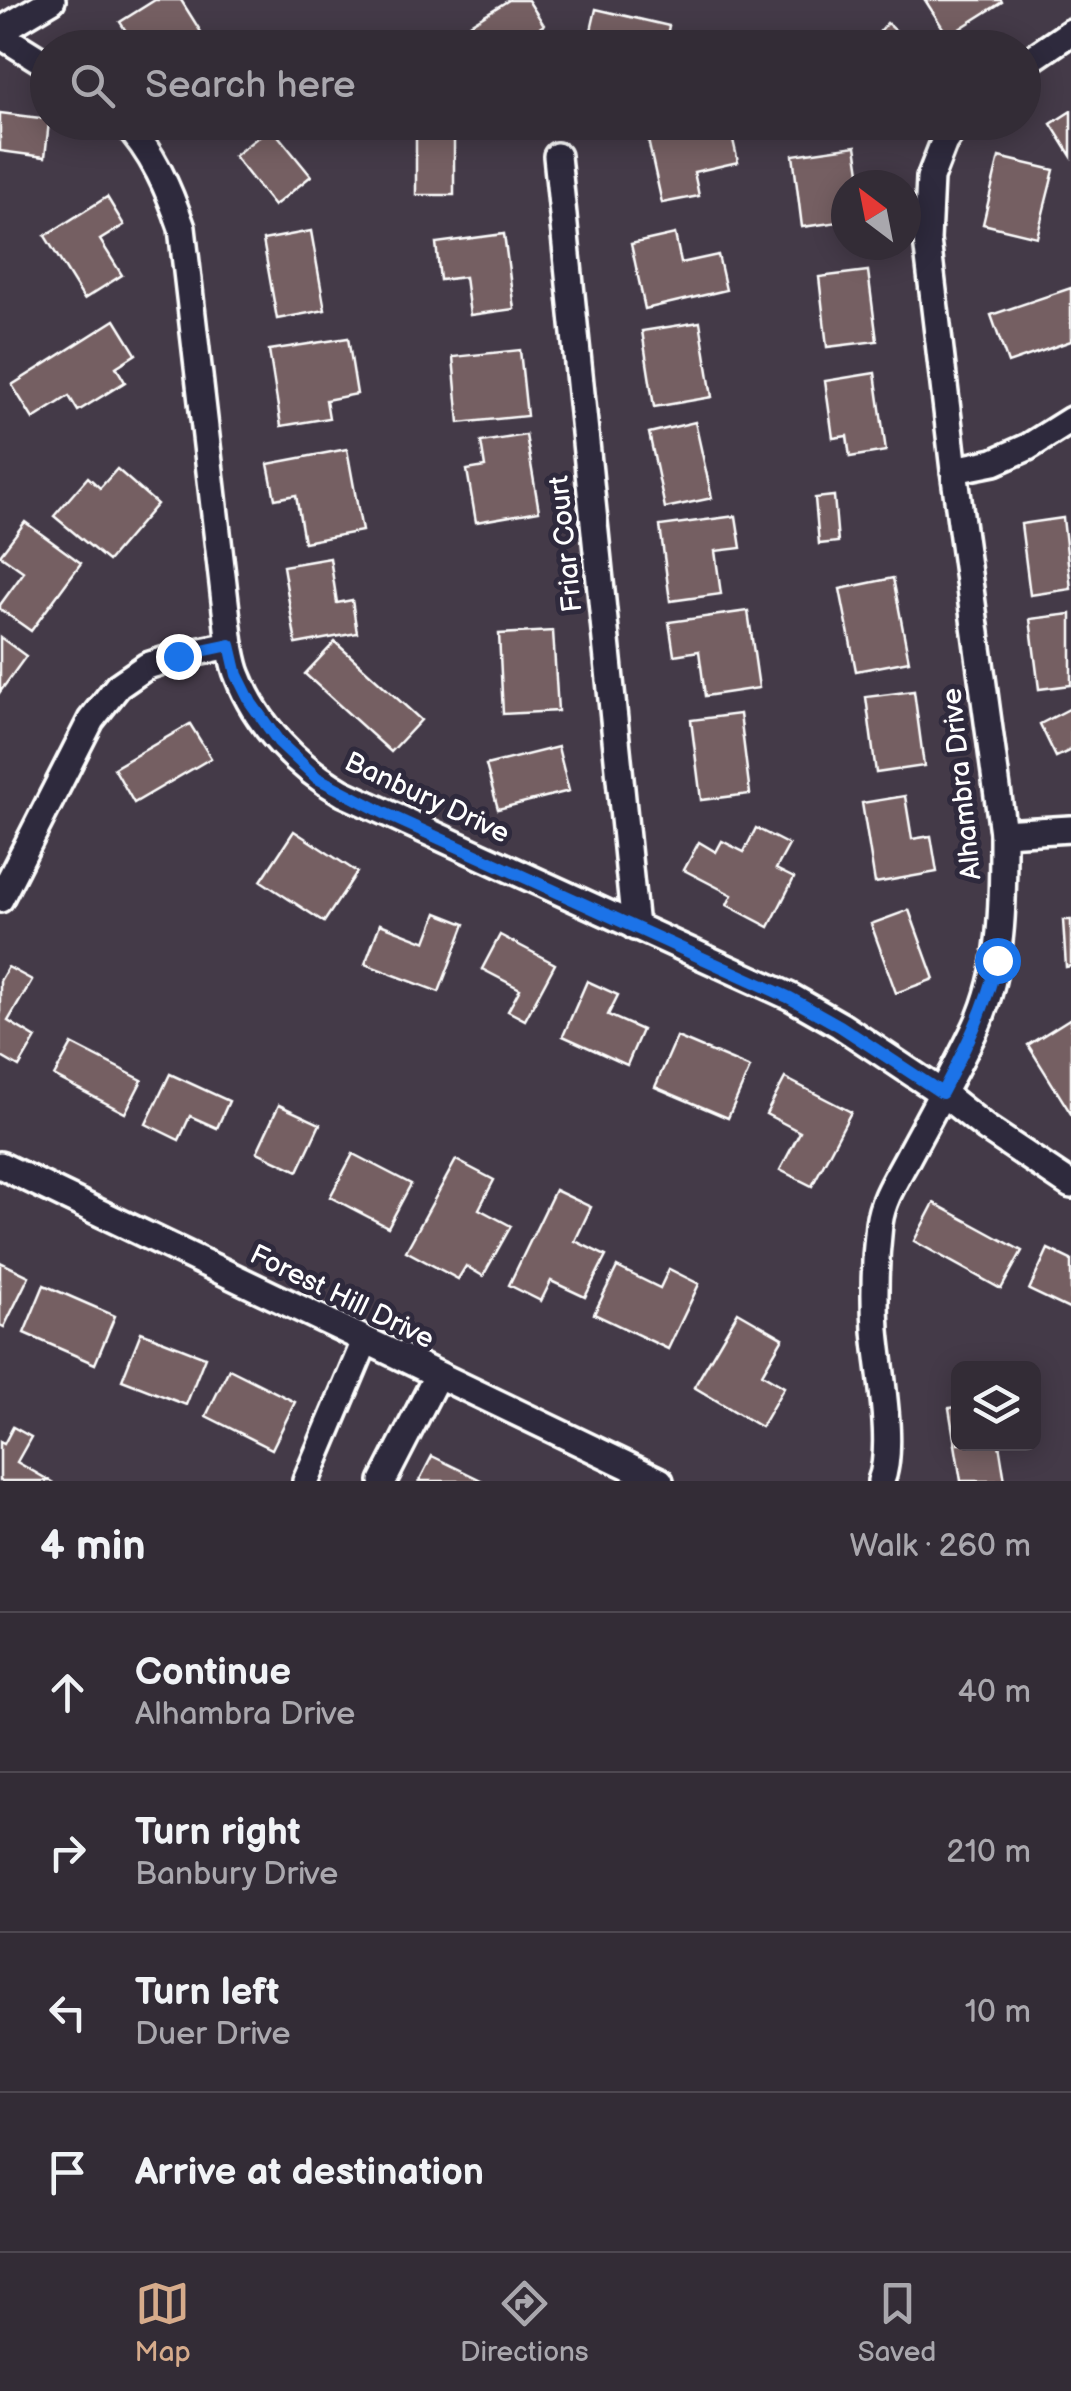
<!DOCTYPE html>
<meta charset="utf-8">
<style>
body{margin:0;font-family:"Balsamiq Sans",sans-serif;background:#3b343e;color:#f1f3f6}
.controls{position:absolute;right:30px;bottom:30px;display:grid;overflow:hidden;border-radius:15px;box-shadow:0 5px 25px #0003}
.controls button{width:90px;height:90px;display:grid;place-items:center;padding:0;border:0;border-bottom:2px solid #4e4851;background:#332c36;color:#f1f3f6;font:50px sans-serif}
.compass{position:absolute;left:831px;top:170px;width:90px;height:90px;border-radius:50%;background:#332c36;box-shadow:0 5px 25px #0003;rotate:328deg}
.stop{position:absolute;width:30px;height:30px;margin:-22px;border:8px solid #1a73e8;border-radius:50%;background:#fff}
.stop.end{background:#1a73e8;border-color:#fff;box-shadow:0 2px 10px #0008}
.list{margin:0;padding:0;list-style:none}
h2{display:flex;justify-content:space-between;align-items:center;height:130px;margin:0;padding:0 40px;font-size:42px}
h2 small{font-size:32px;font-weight:400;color:#a9a7ad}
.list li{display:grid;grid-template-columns:65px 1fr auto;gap:30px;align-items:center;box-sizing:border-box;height:160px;padding:0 40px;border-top:2px solid #4e4851}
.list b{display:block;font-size:38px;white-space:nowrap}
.list p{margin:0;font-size:32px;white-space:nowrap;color:#a9a7ad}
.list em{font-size:32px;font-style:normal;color:#a9a7ad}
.icon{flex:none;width:55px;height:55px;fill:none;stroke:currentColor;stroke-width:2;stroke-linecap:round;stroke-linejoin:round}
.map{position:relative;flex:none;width:1071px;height:1481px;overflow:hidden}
.search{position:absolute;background:#332c36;box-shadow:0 5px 25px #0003;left:30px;right:30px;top:30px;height:110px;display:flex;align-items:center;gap:25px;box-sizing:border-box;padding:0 35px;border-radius:55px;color:#a9a7ad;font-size:38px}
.sheet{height:770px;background:#332c36}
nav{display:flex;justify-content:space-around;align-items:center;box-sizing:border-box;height:140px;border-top:2px solid #4e4851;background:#332c36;font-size:28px;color:#a9a7ad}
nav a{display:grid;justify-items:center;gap:5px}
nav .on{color:#d6ab8b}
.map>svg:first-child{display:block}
.building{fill:#755f62;stroke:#fff;stroke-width:2.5}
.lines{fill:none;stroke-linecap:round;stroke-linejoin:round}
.minor-casing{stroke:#fff;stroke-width:32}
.minor{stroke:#2f2a3d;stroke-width:25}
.route{stroke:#1a73e8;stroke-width:12}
.labels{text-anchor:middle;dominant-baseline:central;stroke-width:10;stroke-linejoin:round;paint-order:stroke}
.street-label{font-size:28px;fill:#fff;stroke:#2f2a3d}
</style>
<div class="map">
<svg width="1071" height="1481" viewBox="0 0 1071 1481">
<rect width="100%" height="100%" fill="#443a48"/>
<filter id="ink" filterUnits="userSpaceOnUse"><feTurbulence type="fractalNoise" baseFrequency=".01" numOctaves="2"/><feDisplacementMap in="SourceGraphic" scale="20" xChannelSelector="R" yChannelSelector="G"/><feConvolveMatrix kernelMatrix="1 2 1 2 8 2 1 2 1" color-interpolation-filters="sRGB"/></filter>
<g filter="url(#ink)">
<!-- building -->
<g class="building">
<path d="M 155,0 L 181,0 L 211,48 L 137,48 L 120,22 Z"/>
<path d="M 509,0 L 528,0 L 544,25 L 508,48 L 467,48 L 457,32 Z"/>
<path d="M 925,0 L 1001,0 L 1002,2 L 948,36 Z"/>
<path d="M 596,9 L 669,26 L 664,48 L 587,48 Z"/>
<path d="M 887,23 L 916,48 L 866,48 Z"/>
<path d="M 1071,111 L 1071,156 L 1051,124 Z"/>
<path d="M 0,113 L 48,119 L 49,122 L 45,157 L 0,151 Z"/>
<path d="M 687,122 L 729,122 L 738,162 L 694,172 L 699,196 L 662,203 L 646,131 Z"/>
<path d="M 271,127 L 311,176 L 274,206 L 234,156 Z"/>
<rect x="416" y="130" width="38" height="65"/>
<path d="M 856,146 L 862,185 L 846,185 L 846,221 L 802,227 L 793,155 Z"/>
<path d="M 999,157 L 1054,170 L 1037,237 L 983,224 Z"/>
<path d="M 107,197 L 124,225 L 100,240 L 122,275 L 84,299 L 45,236 Z"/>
<path d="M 311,231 L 325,310 L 277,319 L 263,240 Z"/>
<path d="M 504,234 L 514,309 L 470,315 L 465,277 L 440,280 L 436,243 Z"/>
<path d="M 675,234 L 681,263 L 718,255 L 726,290 L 645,309 L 631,244 Z"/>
<path d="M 868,271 L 877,341 L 827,347 L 819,277 Z"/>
<path d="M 1071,288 L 1071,341 L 1008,363 L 991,315 Z"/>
<path d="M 115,320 L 136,354 L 116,367 L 125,382 L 78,411 L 69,396 L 33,419 L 12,385 Z"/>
<path d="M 700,322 L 712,397 L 654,407 L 642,331 Z"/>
<path d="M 348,338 L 357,394 L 326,400 L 329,418 L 281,426 L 269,350 Z"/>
<path d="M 520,350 L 527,416 L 459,423 L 453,357 Z"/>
<path d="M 875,373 L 886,451 L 850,457 L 847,436 L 833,438 L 825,381 Z"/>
<path d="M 695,422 L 712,498 L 665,508 L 649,433 Z"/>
<path d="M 526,435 L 539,511 L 476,522 L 467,470 L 485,467 L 481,442 Z"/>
<path d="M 347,449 L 362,531 L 304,542 L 296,495 L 275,499 L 268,464 Z"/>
<path d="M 117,469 L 157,504 L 108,561 L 54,516 L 88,477 L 100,488 Z"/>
<path d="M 834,496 L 838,542 L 819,544 L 815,498 Z"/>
<path d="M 736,516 L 741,548 L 715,551 L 721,594 L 670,601 L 660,526 Z"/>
<path d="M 1063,518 L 1071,589 L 1030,595 L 1021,524 Z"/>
<path d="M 25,522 L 81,563 L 31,631 L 0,609 L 0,605 L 24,572 L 0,555 Z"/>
<path d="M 330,558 L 337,603 L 352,600 L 357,633 L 296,644 L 283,566 Z"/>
<path d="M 893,578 L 909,661 L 856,671 L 840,589 Z"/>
<path d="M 748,611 L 759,688 L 705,696 L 699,651 L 674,655 L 669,622 Z"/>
<path d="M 1071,614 L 1071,685 L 1039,689 L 1030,619 Z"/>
<path d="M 553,631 L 558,711 L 503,714 L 499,634 Z"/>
<path d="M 0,637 L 26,656 L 0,692 Z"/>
<path d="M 335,642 L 421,720 L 391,752 L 305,674 Z"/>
<path d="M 914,691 L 924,766 L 876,773 L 866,697 Z"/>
<path d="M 1071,708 L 1071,750 L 1056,757 L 1040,724 Z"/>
<path d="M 740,714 L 750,794 L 701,800 L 691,720 Z"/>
<path d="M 190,724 L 211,758 L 134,803 L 114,768 Z"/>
<path d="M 558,747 L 569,791 L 498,809 L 486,765 Z"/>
<path d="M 905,796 L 912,839 L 931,836 L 937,872 L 875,883 L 862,803 Z"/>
<path d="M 756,828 L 789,845 L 776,869 L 794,878 L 769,927 L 727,905 L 732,895 L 684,870 L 699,842 L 716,852 L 722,841 L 744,852 Z"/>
<path d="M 294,831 L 357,872 L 324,922 L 261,881 Z"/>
<path d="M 909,910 L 934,979 L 896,993 L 871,924 Z"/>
<path d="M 437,913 L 465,924 L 439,992 L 365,964 L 380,924 L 426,942 Z"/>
<path d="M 1063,920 L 1071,920 L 1071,966 L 1066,967 Z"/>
<path d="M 500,935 L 555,964 L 525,1020 L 508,1011 L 520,989 L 482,969 Z"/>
<path d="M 8,967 L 32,980 L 8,1021 L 36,1038 L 19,1067 L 0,1056 L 0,981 Z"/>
<path d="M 587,981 L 618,995 L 608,1015 L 642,1030 L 627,1065 L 563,1036 Z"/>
<path d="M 1071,1018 L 1071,1114 L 1028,1045 Z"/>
<path d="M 677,1037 L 750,1068 L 728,1118 L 655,1087 Z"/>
<path d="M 72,1044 L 142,1080 L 125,1113 L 54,1076 Z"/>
<path d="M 170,1074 L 229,1101 L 217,1128 L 190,1116 L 179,1140 L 146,1124 Z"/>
<path d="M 785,1078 L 851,1112 L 812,1186 L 780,1170 L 800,1132 L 766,1114 Z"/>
<path d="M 279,1105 L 320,1124 L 298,1171 L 257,1152 Z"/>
<path d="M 353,1154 L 411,1184 L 388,1227 L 330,1197 Z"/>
<path d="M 456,1160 L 494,1180 L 479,1209 L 511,1226 L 483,1276 L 466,1266 L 458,1279 L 406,1251 Z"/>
<path d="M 555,1190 L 591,1207 L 575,1241 L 606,1256 L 585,1297 L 551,1281 L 541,1301 L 509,1285 Z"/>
<path d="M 934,1203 L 1022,1251 L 1001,1289 L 914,1241 Z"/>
<path d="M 1048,1249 L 1071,1260 L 1071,1310 L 1029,1290 Z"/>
<path d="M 0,1262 L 29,1276 L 4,1327 L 0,1325 Z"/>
<path d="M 617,1267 L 660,1288 L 669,1269 L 699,1284 L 668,1349 L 594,1314 Z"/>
<path d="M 44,1285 L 115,1316 L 95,1364 L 24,1333 Z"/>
<path d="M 738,1312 L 783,1338 L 762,1374 L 784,1387 L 761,1427 L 694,1387 Z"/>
<path d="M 141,1332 L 205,1357 L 186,1405 L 122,1380 Z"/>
<path d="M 229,1369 L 295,1402 L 272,1449 L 206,1416 Z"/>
<path d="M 958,1407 L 958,1444 L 999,1444 L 1005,1481 L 961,1481 L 949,1408 Z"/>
<path d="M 13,1427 L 31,1437 L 17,1462 L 50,1481 L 0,1481 L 0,1442 L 4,1444 Z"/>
<path d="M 432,1456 L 483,1481 L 419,1481 Z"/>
</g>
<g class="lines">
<!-- minor casing -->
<g class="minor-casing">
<g id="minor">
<path d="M 0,31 L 52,0"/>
<path d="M 0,35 L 48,65"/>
<path d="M 1024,64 L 1071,32"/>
<path d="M 124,122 C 153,152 169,190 182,228 L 230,645 C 232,655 234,667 238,676 C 257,726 298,767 343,793 L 791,997 L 840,1025 L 942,1093 L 986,1128 L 1071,1185"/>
<path d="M 557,156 L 635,927"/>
<path d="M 954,470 L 994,462 L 1028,447 L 1071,420"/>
<path d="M 1003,833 L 1071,829"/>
<path d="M 0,899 L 91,720 L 118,686 L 147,666 L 178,656 L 230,645"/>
<path d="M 0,1165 L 660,1481"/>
<path d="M 306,1481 L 365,1341"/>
<path d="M 383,1481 L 437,1376"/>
<path d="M 881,1481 C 895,1446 879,1370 876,1330 C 874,1296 875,1259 879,1224 C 882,1201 894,1182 905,1162 C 929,1117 954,1073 976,1027 C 1004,967 1003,898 1003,833 L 954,470 L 927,240 L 930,178 L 944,142 L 958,122"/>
</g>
</g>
<!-- minor -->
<use href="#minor" class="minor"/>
</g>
</g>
<g class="lines" filter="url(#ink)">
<!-- route -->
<path class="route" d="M 178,656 L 230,645 L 237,675 L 251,703 L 279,742 L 317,778 L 386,814 L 790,998 L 840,1026 L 942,1093 C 965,1049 986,1008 997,960"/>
</g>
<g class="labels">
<!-- street labels -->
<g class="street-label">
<text transform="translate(566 544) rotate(-96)">Friar Court</text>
<text transform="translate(962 784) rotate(-96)">Alhambra Drive</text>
<text transform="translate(427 798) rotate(25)">Banbury Drive</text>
<text transform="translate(342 1297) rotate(26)">Forest Hill Drive</text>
</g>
</g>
</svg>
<div class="controls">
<button><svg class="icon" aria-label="layers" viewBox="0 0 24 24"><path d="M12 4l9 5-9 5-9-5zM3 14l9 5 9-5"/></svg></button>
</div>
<svg class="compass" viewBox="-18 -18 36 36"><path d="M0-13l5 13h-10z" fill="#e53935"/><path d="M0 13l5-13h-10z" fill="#a9a7ad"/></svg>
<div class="stop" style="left:997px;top:960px"></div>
<div class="stop end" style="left:178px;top:656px"></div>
<div class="search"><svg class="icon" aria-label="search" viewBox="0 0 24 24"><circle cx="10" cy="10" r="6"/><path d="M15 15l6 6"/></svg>Search here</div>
</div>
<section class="sheet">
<h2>4 min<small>Walk · 260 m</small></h2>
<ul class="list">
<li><svg class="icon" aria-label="ahead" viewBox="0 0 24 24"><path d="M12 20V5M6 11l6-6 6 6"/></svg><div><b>Continue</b><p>Alhambra Drive</p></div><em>40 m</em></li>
<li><svg class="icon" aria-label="right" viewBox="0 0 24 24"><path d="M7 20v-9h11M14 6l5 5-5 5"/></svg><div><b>Turn right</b><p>Banbury Drive</p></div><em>210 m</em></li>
<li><svg class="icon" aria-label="left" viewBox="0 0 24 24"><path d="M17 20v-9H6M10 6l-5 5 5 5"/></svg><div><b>Turn left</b><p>Duer Drive</p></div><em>10 m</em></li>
<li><svg class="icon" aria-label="arrive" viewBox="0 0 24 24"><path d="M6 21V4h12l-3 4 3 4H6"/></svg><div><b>Arrive at destination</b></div></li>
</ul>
</section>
<nav>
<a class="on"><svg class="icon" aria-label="map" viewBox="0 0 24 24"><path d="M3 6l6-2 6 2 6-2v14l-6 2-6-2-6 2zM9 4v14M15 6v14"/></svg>Map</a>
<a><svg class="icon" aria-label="directions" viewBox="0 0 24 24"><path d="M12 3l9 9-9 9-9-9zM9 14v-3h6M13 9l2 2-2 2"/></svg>Directions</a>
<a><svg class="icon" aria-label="saved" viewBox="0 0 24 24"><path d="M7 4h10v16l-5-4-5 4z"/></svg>Saved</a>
</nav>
